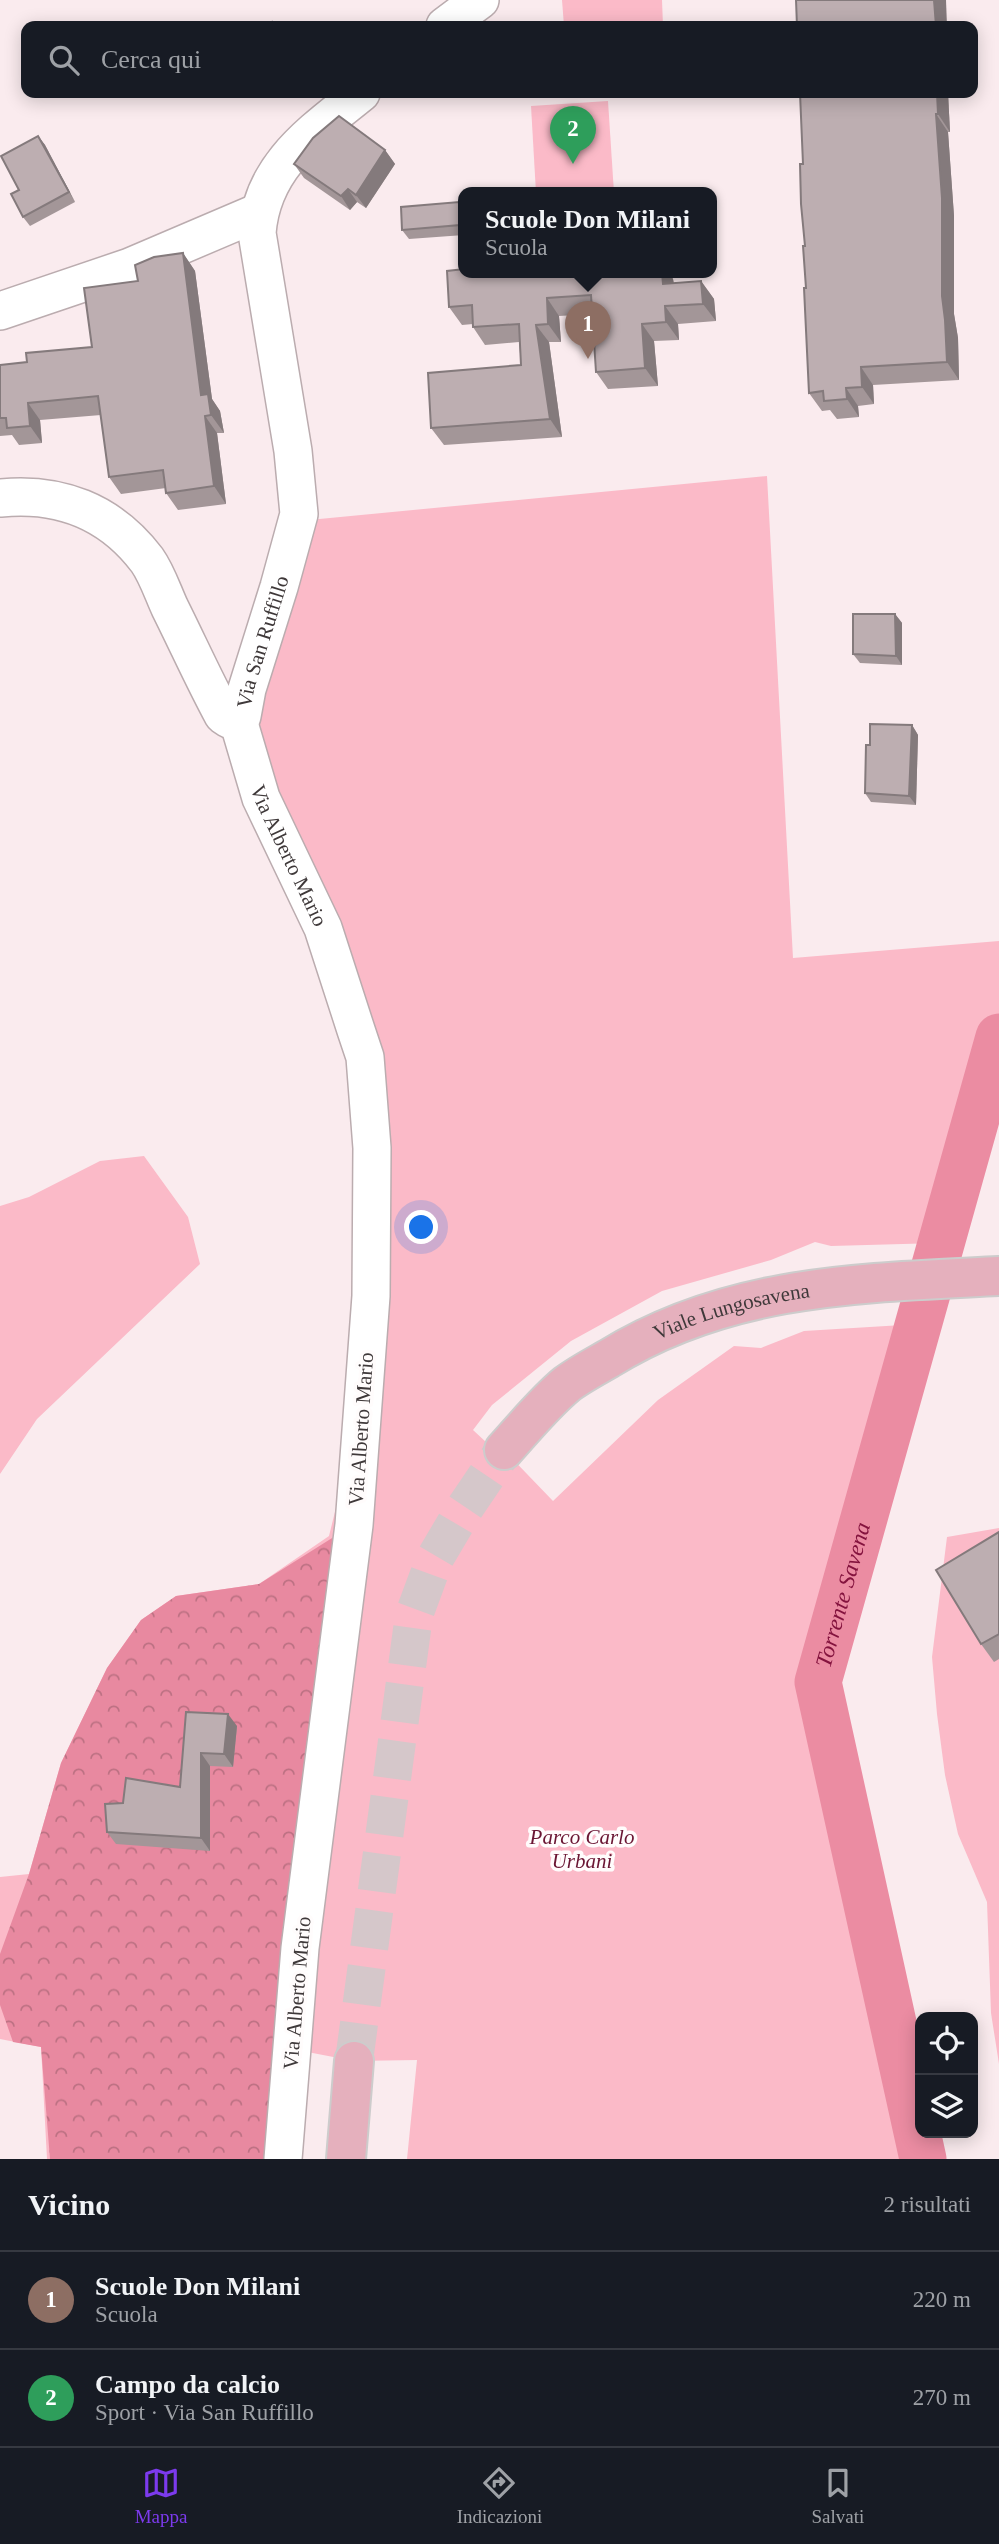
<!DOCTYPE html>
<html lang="it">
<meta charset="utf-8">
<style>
body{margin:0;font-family:Georgia,serif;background:#242831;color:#f1f3f6}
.controls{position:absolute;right:21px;bottom:21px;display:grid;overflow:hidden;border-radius:14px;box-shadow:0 4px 18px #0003}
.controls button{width:63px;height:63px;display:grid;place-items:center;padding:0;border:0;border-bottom:2px solid #363941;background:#171b24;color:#f1f3f6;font:35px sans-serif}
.you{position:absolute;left:422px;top:1228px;width:24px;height:24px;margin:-18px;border:5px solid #fff;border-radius:50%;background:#1a73e8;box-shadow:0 0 0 10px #1a73e833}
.badge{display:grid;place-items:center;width:46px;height:46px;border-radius:50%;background:#7c3aed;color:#fff;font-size:23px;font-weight:700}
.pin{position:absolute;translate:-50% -58px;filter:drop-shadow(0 2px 4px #0008)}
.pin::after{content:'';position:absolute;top:37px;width:24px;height:21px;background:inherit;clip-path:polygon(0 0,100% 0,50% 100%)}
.popup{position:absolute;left:458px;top:187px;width:259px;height:91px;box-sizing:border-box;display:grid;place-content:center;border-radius:14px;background:#171b24;filter:drop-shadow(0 2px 5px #0005);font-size:23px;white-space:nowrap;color:#9ea1a6}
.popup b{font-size:26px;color:#f1f3f6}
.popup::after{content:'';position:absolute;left:50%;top:100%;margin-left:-14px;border:14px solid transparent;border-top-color:#171b24}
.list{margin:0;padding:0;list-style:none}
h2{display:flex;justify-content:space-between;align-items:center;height:91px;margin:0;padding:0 28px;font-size:30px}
h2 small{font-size:23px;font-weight:400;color:#9ea1a6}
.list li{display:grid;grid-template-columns:46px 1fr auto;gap:21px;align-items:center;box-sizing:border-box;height:98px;padding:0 28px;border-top:2px solid #363941}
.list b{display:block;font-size:26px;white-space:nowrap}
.list p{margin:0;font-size:23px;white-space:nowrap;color:#9ea1a6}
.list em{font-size:23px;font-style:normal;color:#9ea1a6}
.icon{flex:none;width:38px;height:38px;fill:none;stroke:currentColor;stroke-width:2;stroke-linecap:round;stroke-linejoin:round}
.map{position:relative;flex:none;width:999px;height:2159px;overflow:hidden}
.search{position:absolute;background:#171b24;box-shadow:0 4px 18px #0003;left:21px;right:21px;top:21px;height:77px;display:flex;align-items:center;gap:18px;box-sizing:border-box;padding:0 24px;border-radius:14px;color:#9ea1a6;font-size:26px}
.sheet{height:287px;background:#171b24}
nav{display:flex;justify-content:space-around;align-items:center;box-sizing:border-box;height:98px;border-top:2px solid #363941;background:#171b24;font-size:19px;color:#9ea1a6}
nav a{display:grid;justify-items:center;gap:4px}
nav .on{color:#7c3aed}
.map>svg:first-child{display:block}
.green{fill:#fbbac8}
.forest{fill:url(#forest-crowns)}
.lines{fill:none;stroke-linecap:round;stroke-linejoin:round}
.river{stroke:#eb8ca2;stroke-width:47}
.major-tunnel{stroke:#d5c7ca;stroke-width:38;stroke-dasharray:38 19;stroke-linecap:butt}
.minor-casing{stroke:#bbacaf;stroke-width:40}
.major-casing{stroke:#cdcccc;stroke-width:42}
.minor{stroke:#fff;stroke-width:37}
.major{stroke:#e5b0bd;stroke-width:38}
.wall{fill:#a39698}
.shaded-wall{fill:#847a7c}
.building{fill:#bdaeb1;stroke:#847a7c;stroke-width:2}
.labels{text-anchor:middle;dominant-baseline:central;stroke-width:7;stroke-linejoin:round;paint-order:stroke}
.street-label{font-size:21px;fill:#3f393a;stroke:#fffcfc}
.park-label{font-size:21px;font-style:italic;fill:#6a1533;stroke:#fffcfc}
.water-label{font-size:23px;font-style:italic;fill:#84133e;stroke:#fffcfc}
</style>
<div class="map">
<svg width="999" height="2159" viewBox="0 0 999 2159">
<defs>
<pattern id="forest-crowns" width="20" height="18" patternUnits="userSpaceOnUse" patternTransform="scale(1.75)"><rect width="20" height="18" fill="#e889a0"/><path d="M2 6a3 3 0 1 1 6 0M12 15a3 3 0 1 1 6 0" fill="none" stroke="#bd7183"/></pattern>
</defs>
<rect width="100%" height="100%" fill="#faebee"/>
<!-- green -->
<g class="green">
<path d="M 562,0 L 662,0 L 663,26 L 564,26 Z"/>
<path d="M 608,101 L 614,193 L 536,193 L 531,106 Z"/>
<path d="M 767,476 L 793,958 L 999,941 L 999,1034 L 939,1243 L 831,1246 L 815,1242 L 771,1260 L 662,1291 L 571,1341 L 492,1405 L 473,1430 L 487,1443 L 504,1450 L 553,1501 L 658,1400 L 734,1346 L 761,1348 L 804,1331 L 919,1324 L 818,1682 L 923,2159 L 407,2159 L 417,2060 L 354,2061 L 292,2049 L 252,2159 L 47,2159 L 41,2047 L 0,2039 L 0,1877 L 29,1874 L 61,1763 L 107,1668 L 141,1620 L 176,1596 L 259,1584 L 329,1536 L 363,1399 L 365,1057 L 238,756 L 309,520 Z"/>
<path d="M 144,1156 L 188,1217 L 200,1264 L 37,1419 L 0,1474 L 0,1206 L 29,1197 L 100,1161 Z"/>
<path d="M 999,1528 L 999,2064 L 991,2013 L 987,1902 L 958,1834 L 945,1775 L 937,1714 L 932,1657 L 947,1537 Z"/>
</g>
<!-- forest -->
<path class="forest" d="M 348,1528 L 283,2159 L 50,2159 L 41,2047 L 13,2042 L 0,2005 L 0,1954 L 29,1874 L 61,1763 L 107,1668 L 141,1620 L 176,1596 L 259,1584 Z"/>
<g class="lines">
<!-- river -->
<path class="river" id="s1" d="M 923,2159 L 818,1682 L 999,1037"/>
<!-- major-tunnel -->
<path class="major-tunnel" d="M 354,2061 L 414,1615 L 435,1558 L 464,1509 L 504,1450"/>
<!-- minor casing -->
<g class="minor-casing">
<g id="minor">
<path d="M 445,26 L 480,0"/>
<path d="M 0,311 L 130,267 L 259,212"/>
<path id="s2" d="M 0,498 C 59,492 110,511 147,560 C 157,574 163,593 170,608 C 188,644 204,680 223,715 L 229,719 L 238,720 L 242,716 L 247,689 L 279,587 L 299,514 L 293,451 L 257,233 C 262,165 313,132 361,93"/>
<path id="s3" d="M 238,720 L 261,798 L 323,928 L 356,1030 L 365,1057 L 372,1148 L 371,1296 L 354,1525 L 300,1948 L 283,2159"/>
</g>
</g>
<!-- major casing -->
<g class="major-casing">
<g id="major">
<path id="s4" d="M 504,1450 C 524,1428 544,1403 567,1384 C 579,1375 594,1367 608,1359 C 729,1284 861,1283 999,1276"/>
<path d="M 346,2159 L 354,2061"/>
</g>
</g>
<!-- minor -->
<use href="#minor" class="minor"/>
<!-- major -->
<use href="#major" class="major"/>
</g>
<!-- wall -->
<g class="wall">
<path d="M 948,93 L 950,132 L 948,132 L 954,216 L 954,314 L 958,338 L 959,380 L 873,385 L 874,404 L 858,406 L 859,417 L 837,419 L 830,410 L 822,411 L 809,393 L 803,164 Z"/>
<path d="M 38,136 L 45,145 L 75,202 L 30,226 L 23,217 L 19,190 Z"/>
<path d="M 385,150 L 395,164 L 366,208 L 357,202 L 350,210 L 304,178 L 294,164 Z"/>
<path d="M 459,202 L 464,209 L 464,235 L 409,239 L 402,230 Z"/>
<path d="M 183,253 L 195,271 L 212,399 L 220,411 L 224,433 L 217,433 L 226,504 L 178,510 L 166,493 L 166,488 L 121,494 L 109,477 L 101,415 L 40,420 L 42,443 L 19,445 L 12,435 L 0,436 L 0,365 L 27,362 L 92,347 L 138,281 Z"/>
<path d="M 464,273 L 669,273 L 673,279 L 674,283 L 701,281 L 714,299 L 716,321 L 678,324 L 679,340 L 654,341 L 658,386 L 608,389 L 596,372 L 592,314 L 559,316 L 561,342 L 549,342 L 562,437 L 444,445 L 431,428 L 521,365 L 519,342 L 485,345 L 473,327 L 473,324 L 462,325 L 449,307 Z"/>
<path d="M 895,614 L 902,623 L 902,665 L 860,663 L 853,654 Z"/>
<path d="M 912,725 L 918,735 L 916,805 L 871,802 L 865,793 L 870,745 Z"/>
<path d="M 999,1532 L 999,1659 L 994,1662 L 981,1644 Z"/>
<path d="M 186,1712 L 237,1726 L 233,1767 L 210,1766 L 210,1851 L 116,1844 L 107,1832 L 123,1803 L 180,1787 Z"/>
</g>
<!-- shaded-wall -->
<g class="shaded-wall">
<path d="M 934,0 L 946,0 L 947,26 L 936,26 Z"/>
<path d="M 937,93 L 948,93 L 950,132 L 938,114 Z"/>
<path d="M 936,114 L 948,132 L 954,216 L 954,314 L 958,338 L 959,380 L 947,362 L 942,296 Z"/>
<path d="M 38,136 L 45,145 L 75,202 L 69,192 Z"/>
<path d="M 385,150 L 395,164 L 366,208 L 356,195 Z"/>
<path d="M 348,189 L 357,202 L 350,210 L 341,196 Z"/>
<path d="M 459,202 L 464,209 L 464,230 L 460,225 Z"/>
<path d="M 183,253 L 195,271 L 212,399 L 220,411 L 224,433 L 211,415 L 201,395 Z"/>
<path d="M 662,273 L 669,273 L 673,279 L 676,302 L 663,284 Z"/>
<path d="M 701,281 L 714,299 L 716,321 L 703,304 Z"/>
<path d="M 547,298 L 559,316 L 561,342 L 548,324 Z"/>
<path d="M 665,306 L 678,324 L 679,340 L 666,322 Z"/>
<path d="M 642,324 L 654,341 L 658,386 L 645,368 Z"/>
<path d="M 536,325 L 549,342 L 562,437 L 550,419 Z"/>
<path d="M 861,367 L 873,385 L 874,404 L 862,387 Z"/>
<path d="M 846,388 L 858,406 L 859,417 L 847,399 Z"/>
<path d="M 28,403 L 40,420 L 42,443 L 30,426 Z"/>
<path d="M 205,416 L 217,433 L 226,504 L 214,486 Z"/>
<path d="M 895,614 L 902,623 L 902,665 L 896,656 Z"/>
<path d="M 912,725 L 918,735 L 916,805 L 909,796 Z"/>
<path d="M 228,1714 L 237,1726 L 233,1767 L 224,1754 Z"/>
<path d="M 201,1753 L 210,1766 L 210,1851 L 201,1838 Z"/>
</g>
<!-- building -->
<g class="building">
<path d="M 796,0 L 934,0 L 936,26 L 797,26 Z"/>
<path d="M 272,22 L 274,26 L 265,26 Z"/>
<path d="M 800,93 L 937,93 L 938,114 L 936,114 L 942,198 L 942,296 L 945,320 L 947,362 L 861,367 L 862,387 L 846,388 L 847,399 L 824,401 L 823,391 L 809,393 L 804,288 L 806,288 L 803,246 L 805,246 L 801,204 L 800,164 L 803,164 Z"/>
<path d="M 339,116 L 385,150 L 356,195 L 348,189 L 341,196 L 294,164 L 313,138 Z"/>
<path d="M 38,136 L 69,192 L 23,217 L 11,194 L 19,190 L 1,156 Z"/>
<path d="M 459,202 L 460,225 L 402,230 L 401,207 Z"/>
<path d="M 183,253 L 201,395 L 208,394 L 211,415 L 205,416 L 214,486 L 166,493 L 163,470 L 109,477 L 98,396 L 28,403 L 30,426 L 7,428 L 6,418 L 0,418 L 0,365 L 27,362 L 26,353 L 92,347 L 84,288 L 138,281 L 135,265 L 154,257 Z"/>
<path d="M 464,269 L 464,273 L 662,273 L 663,284 L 701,281 L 703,304 L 665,306 L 666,322 L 642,324 L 645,368 L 596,372 L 591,295 L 547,298 L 548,324 L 536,325 L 550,419 L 431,428 L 428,373 L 521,365 L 519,324 L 473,327 L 472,305 L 449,307 L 447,271 Z"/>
<path d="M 853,614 L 895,614 L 896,656 L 853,654 Z"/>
<path d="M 870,724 L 912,725 L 909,796 L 865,793 L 866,745 L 870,745 Z"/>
<path d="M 999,1532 L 999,1634 L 981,1644 L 936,1570 Z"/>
<path d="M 186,1712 L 228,1714 L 224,1754 L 201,1753 L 201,1838 L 107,1832 L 105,1804 L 123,1803 L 126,1778 L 180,1787 Z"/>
</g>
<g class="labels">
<!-- street labels -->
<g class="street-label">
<text stroke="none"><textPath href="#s2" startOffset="439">Via San Ruffillo</textPath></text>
<text stroke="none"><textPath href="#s3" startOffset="145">Via Alberto Mario</textPath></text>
<text stroke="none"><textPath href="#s4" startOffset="273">Viale Lungosavena</textPath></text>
<text transform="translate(361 1429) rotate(-86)">Via Alberto Mario</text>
<text transform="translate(297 1993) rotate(-85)">Via Alberto Mario</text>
</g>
<!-- park labels -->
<g class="park-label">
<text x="582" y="1837">Parco Carlo<tspan x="582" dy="24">Urbani</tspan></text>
</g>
<!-- water labels -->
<g class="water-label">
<text stroke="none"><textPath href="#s1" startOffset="579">Torrente Savena</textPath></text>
</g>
</g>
</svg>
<div class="controls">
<button><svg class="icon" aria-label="locate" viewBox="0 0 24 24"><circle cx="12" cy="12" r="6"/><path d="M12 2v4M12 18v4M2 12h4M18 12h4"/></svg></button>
<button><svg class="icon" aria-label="layers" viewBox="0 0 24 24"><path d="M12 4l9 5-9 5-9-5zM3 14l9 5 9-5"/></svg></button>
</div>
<div class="you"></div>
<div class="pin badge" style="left:588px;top:359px;background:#8d6e63">1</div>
<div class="popup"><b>Scuole Don Milani</b>Scuola</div>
<div class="pin badge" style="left:573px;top:164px;background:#2e9e5b">2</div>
<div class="search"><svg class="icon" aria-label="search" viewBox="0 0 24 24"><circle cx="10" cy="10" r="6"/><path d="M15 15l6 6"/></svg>Cerca qui</div>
</div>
<section class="sheet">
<h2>Vicino<small>2 risultati</small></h2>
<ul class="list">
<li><span class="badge" style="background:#8d6e63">1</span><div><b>Scuole Don Milani</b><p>Scuola</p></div><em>220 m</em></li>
<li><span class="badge" style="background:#2e9e5b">2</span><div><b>Campo da calcio</b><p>Sport · Via San Ruffillo</p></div><em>270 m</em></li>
</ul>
</section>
<nav>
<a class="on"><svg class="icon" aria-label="map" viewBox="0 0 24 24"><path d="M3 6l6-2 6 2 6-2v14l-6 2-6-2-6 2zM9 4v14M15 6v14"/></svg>Mappa</a>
<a><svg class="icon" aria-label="directions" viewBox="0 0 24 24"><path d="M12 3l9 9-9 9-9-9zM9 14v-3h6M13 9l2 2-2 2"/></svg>Indicazioni</a>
<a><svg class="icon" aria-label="saved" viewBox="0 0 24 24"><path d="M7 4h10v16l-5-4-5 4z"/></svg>Salvati</a>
</nav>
